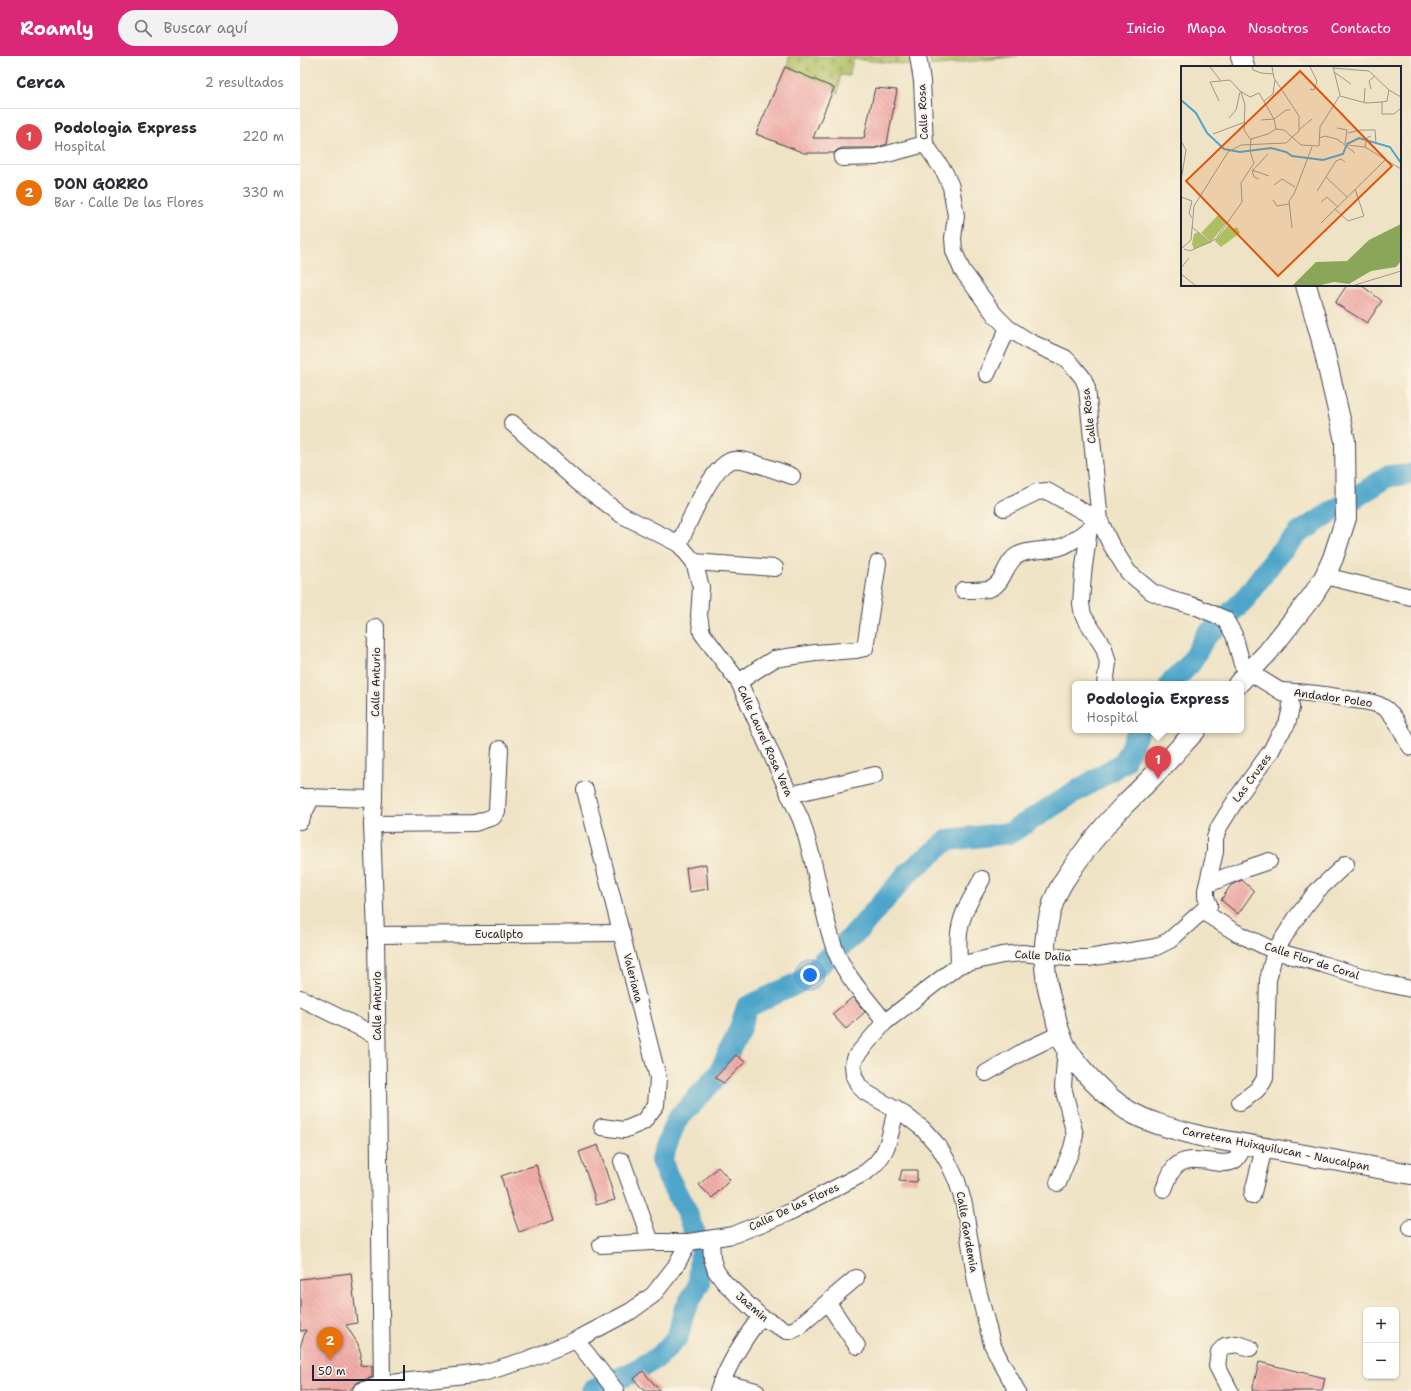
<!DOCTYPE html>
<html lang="es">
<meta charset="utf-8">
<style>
body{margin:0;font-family:"Shantell Sans",sans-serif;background:#f2f2f3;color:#2b2b33}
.controls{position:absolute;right:12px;bottom:12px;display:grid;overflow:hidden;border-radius:6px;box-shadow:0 1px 3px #0004}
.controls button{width:36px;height:36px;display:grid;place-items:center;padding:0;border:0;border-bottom:1px solid #e1e1e2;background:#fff;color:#2b2b33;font:20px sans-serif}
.scale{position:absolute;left:12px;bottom:10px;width:93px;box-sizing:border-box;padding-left:4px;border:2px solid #22223b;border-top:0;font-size:11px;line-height:14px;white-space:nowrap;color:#22223b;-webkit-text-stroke:3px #fcf5e5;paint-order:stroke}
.you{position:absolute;left:510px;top:919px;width:14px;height:14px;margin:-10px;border:3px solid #fff;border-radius:50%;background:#1a73e8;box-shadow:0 0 0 6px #1a73e833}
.badge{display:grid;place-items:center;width:26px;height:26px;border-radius:50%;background:#db2777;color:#fff;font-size:13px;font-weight:700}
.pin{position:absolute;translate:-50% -33px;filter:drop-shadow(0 1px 2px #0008)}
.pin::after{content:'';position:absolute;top:21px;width:14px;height:12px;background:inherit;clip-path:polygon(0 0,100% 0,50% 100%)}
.popup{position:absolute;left:772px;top:625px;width:172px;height:52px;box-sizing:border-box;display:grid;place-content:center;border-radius:6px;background:#fff;filter:drop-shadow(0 1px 3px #0005);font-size:13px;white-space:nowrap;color:#7c7c81}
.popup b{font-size:15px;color:#2b2b33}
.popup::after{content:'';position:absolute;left:50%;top:100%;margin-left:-8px;border:8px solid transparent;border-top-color:#fff}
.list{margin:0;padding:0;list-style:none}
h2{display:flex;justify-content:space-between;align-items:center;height:52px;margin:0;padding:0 16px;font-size:17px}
h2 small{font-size:13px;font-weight:400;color:#7c7c81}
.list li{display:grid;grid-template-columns:26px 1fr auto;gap:12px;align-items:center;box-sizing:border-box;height:56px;padding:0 16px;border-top:1px solid #e1e1e2}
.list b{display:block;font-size:15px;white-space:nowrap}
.list p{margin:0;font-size:13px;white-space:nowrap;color:#7c7c81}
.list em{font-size:13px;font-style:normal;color:#7c7c81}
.icon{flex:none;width:22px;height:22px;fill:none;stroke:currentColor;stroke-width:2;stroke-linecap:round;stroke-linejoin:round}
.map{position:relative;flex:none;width:1111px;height:1335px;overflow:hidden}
header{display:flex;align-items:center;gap:24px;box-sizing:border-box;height:56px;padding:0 20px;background:#db2777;color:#fff}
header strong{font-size:19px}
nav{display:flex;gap:22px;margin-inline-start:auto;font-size:14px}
.search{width:280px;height:36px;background:#f2f2f3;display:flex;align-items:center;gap:10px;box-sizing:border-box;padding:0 14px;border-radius:22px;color:#7c7c81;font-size:15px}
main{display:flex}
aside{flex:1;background:#fff}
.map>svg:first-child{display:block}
.green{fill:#aebf62;stroke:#68704e}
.cemetery{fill:url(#cemetery-stones);stroke:#68704e}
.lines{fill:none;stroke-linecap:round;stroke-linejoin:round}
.river{stroke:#4da5ca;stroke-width:22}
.building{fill:url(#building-back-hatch)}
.minor-casing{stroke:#413f50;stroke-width:18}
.major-casing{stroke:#413f50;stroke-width:22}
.minor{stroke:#fff;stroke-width:16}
.major{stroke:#fff;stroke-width:20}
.labels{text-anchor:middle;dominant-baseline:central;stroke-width:3.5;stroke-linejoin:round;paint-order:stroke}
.street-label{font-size:11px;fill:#22223b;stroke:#fcf5e5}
.inset-river{fill:none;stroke:#4da5ca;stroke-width:2}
.inset-road{fill:none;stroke:#9d968e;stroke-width:1}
.view{fill:#de560e;fill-opacity:0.15;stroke:#de560e;stroke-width:2}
.inset-edge{fill:none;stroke:#22223b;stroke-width:2}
</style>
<header>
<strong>Roamly</strong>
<div class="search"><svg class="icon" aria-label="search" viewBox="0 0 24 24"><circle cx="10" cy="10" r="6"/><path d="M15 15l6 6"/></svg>Buscar aquí</div>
<nav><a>Inicio</a><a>Mapa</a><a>Nosotros</a><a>Contacto</a></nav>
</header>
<main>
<aside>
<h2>Cerca<small>2 resultados</small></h2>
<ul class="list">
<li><span class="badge" style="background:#e0444e">1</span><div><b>Podologia Express</b><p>Hospital</p></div><em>220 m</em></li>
<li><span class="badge" style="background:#e8710a">2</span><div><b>DON GORRO</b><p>Bar · Calle De las Flores</p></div><em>330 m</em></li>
</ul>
</aside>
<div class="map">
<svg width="1111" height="1335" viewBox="0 0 1111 1335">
<defs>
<pattern id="cemetery-stones" width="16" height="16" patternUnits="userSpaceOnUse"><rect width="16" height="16" fill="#aebf62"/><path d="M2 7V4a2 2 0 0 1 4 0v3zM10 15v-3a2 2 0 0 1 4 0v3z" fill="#95a456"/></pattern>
<pattern id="building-back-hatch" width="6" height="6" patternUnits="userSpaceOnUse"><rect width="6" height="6" fill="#f2aea9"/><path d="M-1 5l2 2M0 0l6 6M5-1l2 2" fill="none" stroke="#cf9592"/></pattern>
</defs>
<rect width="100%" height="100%" fill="#fcf5e5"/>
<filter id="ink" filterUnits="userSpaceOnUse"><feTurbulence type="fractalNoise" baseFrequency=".025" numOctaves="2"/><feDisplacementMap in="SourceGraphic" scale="8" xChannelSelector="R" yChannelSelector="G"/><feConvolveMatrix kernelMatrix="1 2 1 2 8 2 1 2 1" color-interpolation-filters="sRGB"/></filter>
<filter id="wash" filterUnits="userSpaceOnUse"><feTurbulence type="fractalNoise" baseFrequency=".012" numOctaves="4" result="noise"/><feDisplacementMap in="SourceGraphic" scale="16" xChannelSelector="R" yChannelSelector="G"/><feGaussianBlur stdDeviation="0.9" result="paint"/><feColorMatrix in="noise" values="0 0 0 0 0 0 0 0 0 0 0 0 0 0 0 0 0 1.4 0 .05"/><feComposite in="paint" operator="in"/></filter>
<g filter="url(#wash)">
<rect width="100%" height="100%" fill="#efe3c5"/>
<!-- green -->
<path class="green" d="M 629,0 L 718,0 L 631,10 Z"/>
<!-- cemetery -->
<path class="cemetery" d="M 489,0 L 609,0 L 610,9 L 553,3 L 549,20 L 540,19 L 538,38 L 534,32 L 486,20 Z"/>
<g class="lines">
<!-- river -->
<g class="river">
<path d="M 870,628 L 890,608 L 905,581 L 944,544 L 978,498 L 999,477 L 1089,420 L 1111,418"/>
<path d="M 292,1335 L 331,1317 L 360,1300 L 378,1280 L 384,1255 L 399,1228 L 401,1193 L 387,1157 L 368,1121 L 361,1104 L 376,1065 L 419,1018 L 440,972 L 447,951 L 498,927 L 554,879 L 608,817 L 648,784 L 710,777 L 770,739 L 823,707 L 839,674"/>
</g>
</g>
<g id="blocks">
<!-- building -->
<g class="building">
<path d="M 485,11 L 534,32 L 513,82 L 564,82 L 575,32 L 597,34 L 587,88 L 575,92 L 542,92 L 537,94 L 534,97 L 504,97 L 456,78 Z"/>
<path d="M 1047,229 L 1061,229 L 1082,245 L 1067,267 L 1035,247 Z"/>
<path d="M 406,808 L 408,833 L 389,836 L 386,812 Z"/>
<path d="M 942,824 L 954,835 L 938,858 L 921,844 L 931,829 Z"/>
<path d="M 553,941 L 565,956 L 546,973 L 532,958 Z"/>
<path d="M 436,999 L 445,1006 L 424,1027 L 415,1022 Z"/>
<path d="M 298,1089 L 315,1144 L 296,1149 L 294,1139 L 279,1096 Z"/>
<path d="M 236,1109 L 254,1164 L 219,1176 L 208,1145 L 201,1120 Z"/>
<path d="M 418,1111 L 430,1124 L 412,1142 L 399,1129 Z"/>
<path d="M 602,1114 L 617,1114 L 617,1126 L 599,1125 Z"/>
<path d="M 51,1217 L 57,1267 L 46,1269 L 58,1288 L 61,1298 L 60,1309 L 72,1310 L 72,1321 L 58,1326 L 48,1335 L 0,1335 L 0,1291 L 6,1274 L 0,1275 L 0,1223 Z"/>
<path d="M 959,1306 L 1025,1322 L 1022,1335 L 952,1335 Z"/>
<path d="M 343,1315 L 360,1335 L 344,1335 L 334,1323 Z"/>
</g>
</g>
</g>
<g filter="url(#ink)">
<use href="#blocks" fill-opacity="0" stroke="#413f50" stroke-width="1"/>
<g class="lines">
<!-- minor casing -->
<g class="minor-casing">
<g id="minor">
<path d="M 618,0 L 622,25 L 625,88 L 645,117 L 651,131 L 656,160 L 653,182 L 654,195 L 662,214 L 695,259 L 708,272 L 730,286 L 765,302 L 774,311 L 783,322 L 787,332 L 800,465 L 810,487 L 828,516 L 852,536 L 869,543 L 897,551 L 925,563 L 934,579 L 942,608 L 949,616 L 990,641 L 991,652 L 987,668 L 978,681 L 971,695 L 937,742 L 919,771 L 915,782 L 915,796 L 906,834 L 906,841 L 909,849"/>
<path d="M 542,102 L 576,101 L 625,88"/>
<path d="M 687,318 L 708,272"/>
<path d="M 212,367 L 279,427 L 322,459 L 379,488 L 394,506 L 401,531 L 399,560 L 402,577 L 439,626 L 501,764 C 516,805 520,849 534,891 C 544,919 567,943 585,966"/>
<path d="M 704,452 L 737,436 L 747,435 L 800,465"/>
<path d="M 789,473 L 783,518 L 781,548 L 783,559 L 804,592 L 808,607 L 805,628"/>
<path d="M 379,488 C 388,469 412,406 434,404 C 445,402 480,416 492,420"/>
<path d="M 394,506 L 475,512"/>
<path d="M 1025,520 L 1111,541"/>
<path d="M 663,534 C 671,534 680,534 688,533 C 705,529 704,506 718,499 C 729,493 744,495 757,492 C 770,489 783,477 794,469"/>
<path d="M 76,571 L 74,743 L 72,768 L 76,879 L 82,1328"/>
<path d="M 439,626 L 458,613 L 474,603 L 515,597 L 556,594 L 565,592 L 578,507"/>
<path d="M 981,635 C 1005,636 1029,639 1054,644 C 1064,645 1077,646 1086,653 C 1099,663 1101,678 1111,691"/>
<path d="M 285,734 L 358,1022 L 356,1049 L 343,1066 L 324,1074 L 302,1071"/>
<path d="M 489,739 L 575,719"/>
<path d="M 0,741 L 74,743"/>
<path d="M 0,765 L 12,741"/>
<path d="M 72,768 L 175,767 L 193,761 L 197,755 L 200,693"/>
<path d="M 908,828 L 942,814 L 969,805"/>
<path d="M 909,849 L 905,857 L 935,876 L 975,895 L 1022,908 L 1083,927 L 1111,933"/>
<path d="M 76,879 L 322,877"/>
<path d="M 659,909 C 659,896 657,883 660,871 C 663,854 674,838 682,823"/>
<path d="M 0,942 L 77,980"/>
<path d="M 686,1017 L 724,995 L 760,978"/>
<path d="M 940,1046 C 950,1039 960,1034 965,1022 L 968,924 L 975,895 L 996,862 L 1017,835 L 1046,808"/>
<path d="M 322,1105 L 351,1186"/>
<path d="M 758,1127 L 772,1092 L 775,1079 L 763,1031 L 766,991"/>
<path d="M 864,1133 C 867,1126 870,1116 875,1111 C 891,1094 922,1114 935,1104 C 939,1101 942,1093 945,1089"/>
<path d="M 952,1140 L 964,1092"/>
<path d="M 1111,1172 L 1111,1171"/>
<path d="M 411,1183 L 412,1203 L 416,1215 L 424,1226 L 461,1261 L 487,1275 L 490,1275 L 497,1272 L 556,1222"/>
<path d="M 301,1189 L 351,1186 L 389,1186 L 433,1179 L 488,1157 L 566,1116 C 590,1098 589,1081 596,1053"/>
<path d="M 528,1247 L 557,1290"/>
<path d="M 276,1284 L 316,1335"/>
<path d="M 421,1326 L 456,1335"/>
<path d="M 61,1335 L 82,1328 L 183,1317 L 226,1304 L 276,1284 L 331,1255 L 353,1239 L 375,1211 L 389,1186"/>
<path d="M 418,1335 C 429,1308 442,1284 461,1261"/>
<path d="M 717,1335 L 700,1304 L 692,1288 L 676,1226 L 664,1148 L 657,1125 L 649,1108 L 639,1091 L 623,1073 L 605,1059 L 565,1036 L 559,1030 L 554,1020 L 553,1009 L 556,1000 L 585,966 L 659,909 L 702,899 L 722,897 L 768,902 L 788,902 L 856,891 L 870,884 L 909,849"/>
<path d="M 930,1335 L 917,1310 L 919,1296 L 925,1290 L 937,1288 L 950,1292"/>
</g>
</g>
<!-- major casing -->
<g class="major-casing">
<g id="major">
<path d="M 941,0 L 944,11"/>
<path d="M 938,628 L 968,596 L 1013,539 L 1025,520 L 1033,502 L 1046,462 L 1045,385 L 1021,281 L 1006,229"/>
<path d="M 896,674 C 882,689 869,704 855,718 C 845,729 835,738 825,748 C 803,771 780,799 763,826 C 747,852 742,890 746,920 C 747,932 751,946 755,958 C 757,969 760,979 765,989 C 776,1011 807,1041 827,1054 C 850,1068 878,1074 904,1081 L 1111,1118"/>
</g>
</g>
<!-- minor -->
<use href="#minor" class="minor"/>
<!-- major -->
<use href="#major" class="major"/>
</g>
</g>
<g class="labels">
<!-- street labels -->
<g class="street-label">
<text transform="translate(623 56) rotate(-93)">Calle Rosa</text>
<text transform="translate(789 360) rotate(-97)">Calle Rosa</text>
<text transform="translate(76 626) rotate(-89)">Calle Anturio</text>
<text transform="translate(1033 642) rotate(8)">Andador Poleo</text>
<text transform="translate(465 685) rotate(66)">Calle Laurel Rosa Vera</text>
<text transform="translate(952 722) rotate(-54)">Las Cruzes</text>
<text x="199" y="878">Eucalipto</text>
<text transform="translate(743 900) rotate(3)">Calle Dalia</text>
<text transform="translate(1012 905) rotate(18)">Calle Flor de Coral</text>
<text transform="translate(333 922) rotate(76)">Valeriana</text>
<text transform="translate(77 950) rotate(-90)">Calle Anturio</text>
<text transform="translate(976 1093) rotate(11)">Carretera Huixquilucan - Naucalpan</text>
<text transform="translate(494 1151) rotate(-25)">Calle De las Flores</text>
<text transform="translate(667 1176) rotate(80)">Calle Gardemia</text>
<text transform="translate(452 1251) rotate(41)">Jazmin</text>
</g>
</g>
<!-- overview -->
<g transform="translate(881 10)">
<rect width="220" height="220" fill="#efe3c5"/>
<path d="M 37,149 L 46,156 L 30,176 L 20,167 ZM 17,166 L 29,177 L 13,183 L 11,178 L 13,168 Z" fill="#aebf62"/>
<path d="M 220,158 L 220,195 L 215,201 L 190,205 L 168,218 L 153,216 L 140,219 L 112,219 L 135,196 L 166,195 L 188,174 Z" fill="#8aa658"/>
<path d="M 48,158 L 52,163 L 56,161 L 59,167 L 40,181 L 34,175 Z" fill="#aebf62"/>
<path class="inset-river" d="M 0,34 L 15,47 L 26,67 L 43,83 L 59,86 L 90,82 L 105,86 L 111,90 L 142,94 L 162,88 L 166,78 L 178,72 L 209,81 L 220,97"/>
<path class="inset-road" d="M 29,1 L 40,15M 71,1 L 72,4 L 80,7 L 92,8M 152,2 L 188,5 L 208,24 L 220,31M 153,6 L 170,18M 129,23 L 133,24 L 136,15 L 129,1M 190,23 L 188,15 L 194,10M 60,26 L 64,39 L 63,64 L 70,74M 159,30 L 185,37 L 201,36 L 206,35 L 208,24M 38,35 L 29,16 L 49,14 L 59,25 L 69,31 L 78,27 L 93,53 L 95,63M 83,35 L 92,28 L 94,14M 201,36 L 201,48 L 213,48 L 220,42M 183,37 L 184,22M 48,52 L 55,44 L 59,26M 80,54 L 93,53 L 105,44 L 109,44M 156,62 L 166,64 L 164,78M 95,63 L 103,64 L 120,79 L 138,80 L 139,61 L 159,29 L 152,1M 119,63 L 131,53M 167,67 L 180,64 L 194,64 L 195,77M 32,68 L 64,56M 138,72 L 144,70 L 156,73 L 174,87M 0,75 L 5,84 L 0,115M 166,79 L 184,81 L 220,103M 184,81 L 186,72 L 190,70M 71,104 L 88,110M 71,104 L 73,111 L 78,113M 72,104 L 87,88M 145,111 L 166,131M 93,119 L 101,113 L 114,121M 136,125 L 155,95 L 160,93 L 164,96M 0,131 L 11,135 L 8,147 L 11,152M 92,134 L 96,140 L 108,138M 140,136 L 146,131 L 157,141M 154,143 L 167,155 L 183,150 L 174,123M 140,157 L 204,94M 11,161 L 30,177M 111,162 L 108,135 L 113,128 L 131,81M 0,183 L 10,174 L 13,140 L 47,86 L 60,79 L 105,77 L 118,65 L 118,50 L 93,12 L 91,1M 3,183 L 9,185 L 35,173 L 61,136 L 60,117 L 73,97 L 69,85 L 70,73 L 87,68 L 95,63M 0,202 L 8,192M 0,208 L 14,219M 174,219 L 220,205"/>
<path class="view" d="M 119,5 L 211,100 L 97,210 L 5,115 Z"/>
<rect width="220" height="220" class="inset-edge"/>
</g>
</svg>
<div class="controls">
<button>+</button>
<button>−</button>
</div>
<div class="scale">50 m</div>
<div class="you"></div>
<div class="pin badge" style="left:858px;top:723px;background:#e0444e">1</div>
<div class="popup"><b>Podologia Express</b>Hospital</div>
<div class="pin badge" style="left:30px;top:1304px;background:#e8710a">2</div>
</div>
</main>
